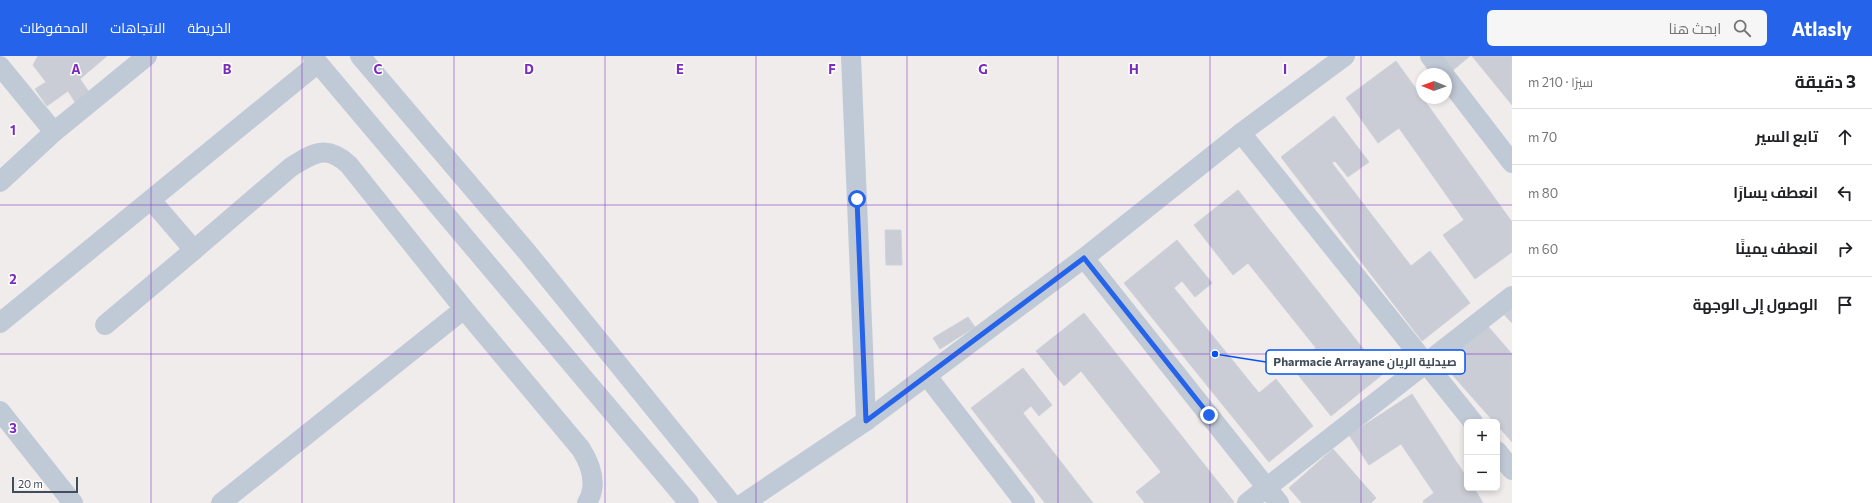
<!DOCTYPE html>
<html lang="ar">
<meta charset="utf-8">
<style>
body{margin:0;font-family:Commissioner,Cairo,sans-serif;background:#f6f6f6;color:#202124;direction:rtl}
.controls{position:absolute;right:12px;bottom:12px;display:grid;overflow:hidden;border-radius:6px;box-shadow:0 2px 6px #0003}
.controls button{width:36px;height:36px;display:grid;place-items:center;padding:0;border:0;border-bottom:1px solid #e0e0e0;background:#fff;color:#202124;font:20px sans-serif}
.compass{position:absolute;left:1416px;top:12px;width:36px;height:36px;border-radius:50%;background:#fff;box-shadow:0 2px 6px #0003;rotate:271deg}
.scale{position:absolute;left:12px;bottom:10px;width:66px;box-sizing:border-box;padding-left:4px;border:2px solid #424d5b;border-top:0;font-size:11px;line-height:14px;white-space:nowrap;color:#424d5b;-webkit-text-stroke:3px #fff;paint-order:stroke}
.stop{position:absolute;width:12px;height:12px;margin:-9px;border:3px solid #2563eb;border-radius:50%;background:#fff}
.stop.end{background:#2563eb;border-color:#fff;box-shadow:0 1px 4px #0008}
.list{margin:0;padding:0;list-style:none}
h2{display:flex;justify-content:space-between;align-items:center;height:52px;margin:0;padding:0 16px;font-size:17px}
h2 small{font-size:13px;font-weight:400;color:#757577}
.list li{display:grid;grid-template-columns:26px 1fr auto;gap:12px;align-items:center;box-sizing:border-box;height:56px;padding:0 16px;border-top:1px solid #e0e0e0}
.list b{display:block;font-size:15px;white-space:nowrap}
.list em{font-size:13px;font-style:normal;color:#757577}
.icon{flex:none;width:22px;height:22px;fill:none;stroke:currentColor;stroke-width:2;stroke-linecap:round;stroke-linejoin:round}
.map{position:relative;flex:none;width:1512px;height:447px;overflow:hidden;direction:ltr}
header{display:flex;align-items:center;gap:24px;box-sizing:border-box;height:56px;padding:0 20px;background:#2563eb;color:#fff}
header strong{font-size:19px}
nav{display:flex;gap:22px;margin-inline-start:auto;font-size:14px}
.search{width:280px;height:36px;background:#f6f6f6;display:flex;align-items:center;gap:10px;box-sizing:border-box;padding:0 14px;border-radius:6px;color:#757577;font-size:15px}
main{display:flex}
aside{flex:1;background:#fff}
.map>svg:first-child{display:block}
.building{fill:#cacdd5;stroke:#cfd1d9}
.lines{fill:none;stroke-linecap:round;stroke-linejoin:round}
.minor{stroke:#c0c9d6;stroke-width:20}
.route{stroke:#2563eb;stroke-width:5}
.grid{fill:none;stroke:#7b2cbf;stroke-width:1;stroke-opacity:0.55}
.grid-label{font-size:13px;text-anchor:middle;font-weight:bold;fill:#7b2cbf;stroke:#fff;stroke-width:3;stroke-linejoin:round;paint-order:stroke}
.leader{fill:none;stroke:#0352f1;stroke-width:1.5}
.callout-dot{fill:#0352f1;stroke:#fff;stroke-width:1.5}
.callout{fill:#fff;stroke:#0352f1;stroke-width:1.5}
.callout-label{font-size:12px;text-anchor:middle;font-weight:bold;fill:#424d5b}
</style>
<header>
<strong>Atlasly</strong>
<div class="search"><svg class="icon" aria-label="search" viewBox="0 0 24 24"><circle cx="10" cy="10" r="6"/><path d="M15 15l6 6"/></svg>ابحث هنا</div>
<nav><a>الخريطة</a><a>الاتجاهات</a><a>المحفوظات</a></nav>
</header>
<main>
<aside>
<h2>3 دقيقة<small>سيرًا · 210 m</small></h2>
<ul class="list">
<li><svg class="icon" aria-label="ahead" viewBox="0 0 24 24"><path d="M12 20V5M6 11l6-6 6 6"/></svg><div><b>تابع السير</b></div><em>70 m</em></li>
<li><svg class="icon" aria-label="left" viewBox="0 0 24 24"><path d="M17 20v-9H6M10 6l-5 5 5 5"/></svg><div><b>انعطف يسارًا</b></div><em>80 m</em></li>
<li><svg class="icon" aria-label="right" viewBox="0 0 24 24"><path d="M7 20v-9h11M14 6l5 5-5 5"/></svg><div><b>انعطف يمينًا</b></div><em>60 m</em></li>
<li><svg class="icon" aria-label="arrive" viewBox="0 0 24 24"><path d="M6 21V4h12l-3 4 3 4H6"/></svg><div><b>الوصول إلى الوجهة</b></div></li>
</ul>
</aside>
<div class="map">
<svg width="1512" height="447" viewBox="0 0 1512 447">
<rect width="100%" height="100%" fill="#efeceb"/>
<!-- building -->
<g class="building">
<path d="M 38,0 L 107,0 L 80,23 L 89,36 L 75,46 L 68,35 L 47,50 L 35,33 L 46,26 L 33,9 Z"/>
<path d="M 1439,0 L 1470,0 L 1452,15 Z"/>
<path d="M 1472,0 L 1512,0 L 1512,49 Z"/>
<path d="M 1396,5 L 1512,166 L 1512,196 L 1475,223 L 1443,179 L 1464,164 L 1399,72 L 1378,87 L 1346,42 Z"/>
<path d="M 1334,60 L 1369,106 L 1348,121 L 1335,105 L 1332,107 L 1411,210 L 1430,195 L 1470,247 L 1422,285 L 1281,101 Z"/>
<path d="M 1238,134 L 1383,318 L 1331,360 L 1292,311 L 1316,292 L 1248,207 L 1233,219 L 1194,169 Z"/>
<path d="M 885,174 L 901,174 L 902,209 L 886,209 Z"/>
<path d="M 1177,184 L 1212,227 L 1195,241 L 1182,225 L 1174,232 L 1259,337 L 1276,323 L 1313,370 L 1269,406 L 1124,227 Z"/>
<path d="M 1512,247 L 1512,267 L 1502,256 Z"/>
<path d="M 1084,257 L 1234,446 L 1232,447 L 1145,447 L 1136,436 L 1161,416 L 1081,315 L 1064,330 L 1036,295 Z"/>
<path d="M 968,261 L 975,271 L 940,293 L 933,282 Z"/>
<path d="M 1486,268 L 1512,298 L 1512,386 L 1497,369 L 1497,366 L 1494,366 L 1442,307 Z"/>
<path d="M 1023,312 L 1052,349 L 1039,360 L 1031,350 L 1023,357 L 1093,447 L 1045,447 L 971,352 Z"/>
<path d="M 1412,338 L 1467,422 L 1467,432 L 1474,432 L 1483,447 L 1424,447 L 1423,445 L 1434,437 L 1401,388 L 1369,409 L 1349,379 Z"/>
<path d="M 1333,393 L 1376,442 L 1371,447 L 1302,447 L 1289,432 Z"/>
</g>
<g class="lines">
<!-- minor -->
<g class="minor">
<path d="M 312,0 L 689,447"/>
<path d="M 360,0 L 527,196 L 731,447"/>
<path d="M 1430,0 L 1444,18"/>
<path d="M 0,10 L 54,76"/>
<path d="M 1446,21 L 1512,107"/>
<path d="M 1241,77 L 1473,366"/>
<path d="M 0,126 L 54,76 L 147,0"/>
<path d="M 151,144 L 194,194 L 291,111 C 313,97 327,88 349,109 L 464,253 L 581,393 C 591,409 598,429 587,447"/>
<path d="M 1084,202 L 1279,447"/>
<path d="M 0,267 L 318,7"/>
<path d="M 105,269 L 194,194"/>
<path d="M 927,320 L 1025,447"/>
<path d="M 0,355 L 73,447"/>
<path d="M 866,365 L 1084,202 L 1241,77 L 1345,0"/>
<path d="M 1497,395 L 1512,414"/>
<path d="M 221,447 L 464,253"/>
<path d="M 744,447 L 866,365 L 851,0"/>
<path d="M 1247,447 L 1512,240"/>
</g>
</g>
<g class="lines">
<!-- route -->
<path class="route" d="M 857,143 L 866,365 L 1084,202 L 1209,359"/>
</g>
<!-- grid -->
<path class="grid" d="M 151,0 L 151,447M 302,0 L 302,447M 454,0 L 454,447M 605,0 L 605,447M 756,0 L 756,447M 907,0 L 907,447M 1058,0 L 1058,447M 1210,0 L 1210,447M 1361,0 L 1361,447M 0,149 L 1512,149M 0,298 L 1512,298"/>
<g class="grid-label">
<text x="76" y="18">A</text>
<text x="227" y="18">B</text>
<text x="378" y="18">C</text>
<text x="529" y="18">D</text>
<text x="680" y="18">E</text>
<text x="832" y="18">F</text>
<text x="983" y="18">G</text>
<text x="1134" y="18">H</text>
<text x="1285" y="18">I</text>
<text x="13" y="79">1</text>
<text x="13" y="228">2</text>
<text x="13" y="377">3</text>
</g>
<!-- callouts -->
<path class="leader" d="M1215 298L1266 306"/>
<circle class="callout-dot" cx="1215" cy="298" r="4"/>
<rect class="callout" x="1266" y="294" width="199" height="24" rx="4"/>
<g class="callout-label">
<text x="1365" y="310">Pharmacie Arrayane صيدلية الريان</text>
</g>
</svg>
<div class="controls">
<button>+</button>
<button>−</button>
</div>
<svg class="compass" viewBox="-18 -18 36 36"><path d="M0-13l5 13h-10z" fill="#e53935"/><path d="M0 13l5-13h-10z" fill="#757577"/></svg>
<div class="scale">20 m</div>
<div class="stop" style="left:857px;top:143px"></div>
<div class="stop end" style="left:1209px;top:359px"></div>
</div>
</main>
